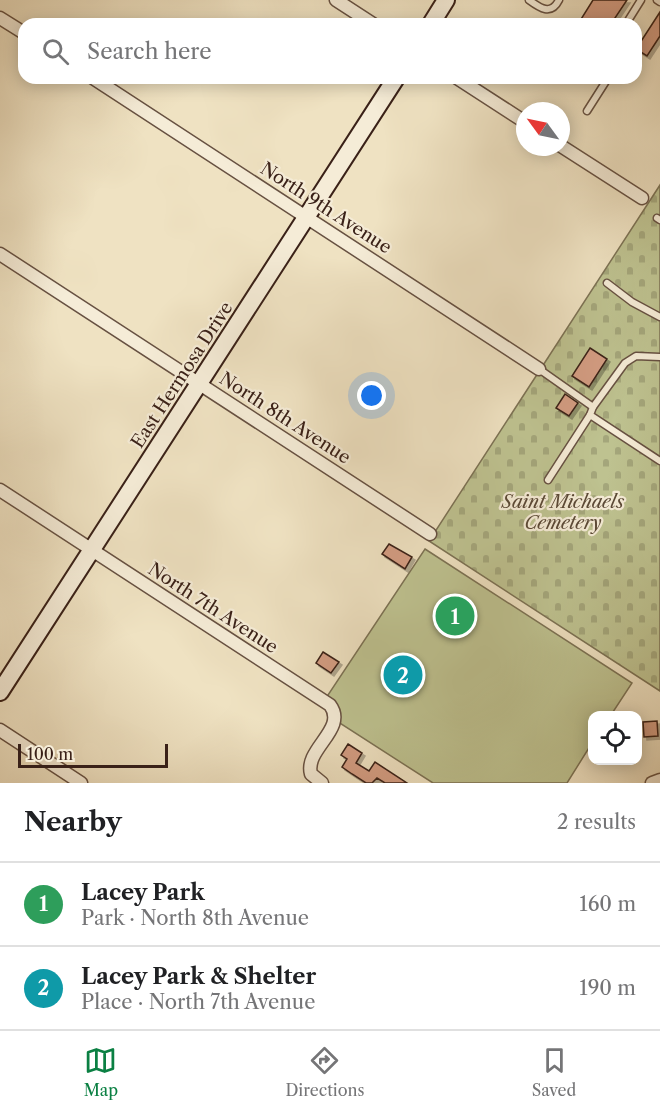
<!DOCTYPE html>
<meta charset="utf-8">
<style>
body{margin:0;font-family:"Libre Caslon Text",serif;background:#f6f6f6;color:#202124}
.controls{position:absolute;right:18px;bottom:18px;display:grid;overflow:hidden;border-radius:12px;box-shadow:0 3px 15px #0003}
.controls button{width:54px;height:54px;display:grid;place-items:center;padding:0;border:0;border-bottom:2px solid #e0e0e0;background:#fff;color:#202124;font:30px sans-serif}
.compass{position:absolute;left:516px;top:102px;width:54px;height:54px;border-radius:50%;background:#fff;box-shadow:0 3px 15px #0003;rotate:303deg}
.scale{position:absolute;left:18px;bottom:15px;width:150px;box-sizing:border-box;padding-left:6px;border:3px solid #3a2118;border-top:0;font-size:16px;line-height:21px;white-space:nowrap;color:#3a2118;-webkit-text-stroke:4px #f5ecd7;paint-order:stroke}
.you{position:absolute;left:372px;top:396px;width:21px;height:21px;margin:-15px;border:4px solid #fff;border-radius:50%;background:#1a73e8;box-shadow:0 0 0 9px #1a73e833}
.badge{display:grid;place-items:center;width:39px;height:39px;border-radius:50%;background:#0b8043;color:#fff;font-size:20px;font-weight:700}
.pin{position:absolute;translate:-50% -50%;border:3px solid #fff;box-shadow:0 2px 6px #0006}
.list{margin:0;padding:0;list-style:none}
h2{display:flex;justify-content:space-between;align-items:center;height:78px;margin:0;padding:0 24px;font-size:26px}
h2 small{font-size:20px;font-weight:400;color:#757577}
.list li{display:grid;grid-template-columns:39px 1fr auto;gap:18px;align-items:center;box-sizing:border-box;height:84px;padding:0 24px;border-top:2px solid #e0e0e0}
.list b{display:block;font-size:22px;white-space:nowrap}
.list p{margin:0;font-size:20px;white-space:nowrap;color:#757577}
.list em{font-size:20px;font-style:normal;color:#757577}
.icon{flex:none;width:33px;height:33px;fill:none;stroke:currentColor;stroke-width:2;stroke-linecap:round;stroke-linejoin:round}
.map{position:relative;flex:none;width:660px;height:783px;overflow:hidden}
.search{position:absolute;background:#fff;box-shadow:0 3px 15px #0003;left:18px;right:18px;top:18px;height:66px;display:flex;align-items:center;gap:15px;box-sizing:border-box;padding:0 21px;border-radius:18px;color:#757577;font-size:22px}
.sheet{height:246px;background:#fff}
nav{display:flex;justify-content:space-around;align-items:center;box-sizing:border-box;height:84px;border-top:2px solid #e0e0e0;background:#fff;font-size:16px;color:#757577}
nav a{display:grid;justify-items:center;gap:3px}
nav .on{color:#0b8043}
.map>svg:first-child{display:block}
.cemetery{fill:url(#cemetery-stones);stroke:#7c7254;stroke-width:1.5}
.park{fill:#bec290;stroke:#7c7254;stroke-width:1.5}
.building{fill:#d49d83;stroke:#3a2118;stroke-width:1.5;filter:url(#shadow)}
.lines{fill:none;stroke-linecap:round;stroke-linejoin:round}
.lane-casing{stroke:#675142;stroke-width:9}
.street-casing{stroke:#675142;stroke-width:15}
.secondary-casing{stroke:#3a2118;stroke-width:20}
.lane{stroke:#f5ecd7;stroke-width:6}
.street{stroke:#f5ecd7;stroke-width:12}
.secondary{stroke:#f5ecd7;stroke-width:16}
.labels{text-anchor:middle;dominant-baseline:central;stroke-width:4.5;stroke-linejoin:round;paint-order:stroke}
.street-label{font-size:18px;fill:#3a2118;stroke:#f5ecd7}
.park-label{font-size:18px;font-style:italic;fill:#5b4936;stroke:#f5ecd7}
</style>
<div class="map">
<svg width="660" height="783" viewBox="0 0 660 783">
<defs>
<pattern id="cemetery-stones" width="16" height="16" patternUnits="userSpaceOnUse" patternTransform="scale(1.5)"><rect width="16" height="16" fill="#bec290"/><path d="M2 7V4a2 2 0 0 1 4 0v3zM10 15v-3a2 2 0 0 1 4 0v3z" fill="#a4a67b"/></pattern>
<filter id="shadow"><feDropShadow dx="3" dy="3" stdDeviation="0" flood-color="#0004"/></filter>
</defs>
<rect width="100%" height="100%" fill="#efe2c2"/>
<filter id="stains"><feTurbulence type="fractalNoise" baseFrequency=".00333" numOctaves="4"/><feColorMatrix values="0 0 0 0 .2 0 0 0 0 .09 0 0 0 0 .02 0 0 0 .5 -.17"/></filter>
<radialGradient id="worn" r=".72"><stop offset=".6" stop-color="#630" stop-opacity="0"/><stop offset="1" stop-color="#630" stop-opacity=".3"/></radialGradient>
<!-- cemetery -->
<path class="cemetery" d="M 660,185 L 660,691 L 429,541 Z"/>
<!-- park -->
<path class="park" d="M 425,549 L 632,683 L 611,715 L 592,716 L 592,743 L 567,783 L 433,783 L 335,720 L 324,701 Z"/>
<!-- building -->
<g class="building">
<path d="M 593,0 L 627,0 L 611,24 L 578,24 Z"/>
<path d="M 660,12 L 660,36 L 647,56 L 636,49 Z"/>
<path d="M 590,348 L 607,359 L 589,387 L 572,376 Z"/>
<path d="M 565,394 L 578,403 L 569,416 L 556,408 Z"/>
<path d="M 389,544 L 412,557 L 405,569 L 382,554 Z"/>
<path d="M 323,652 L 339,662 L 331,673 L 316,663 Z"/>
<path d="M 404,664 L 413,670 L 402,686 L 393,679 Z"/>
<path d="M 657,721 L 658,736 L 644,737 L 643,722 Z"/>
<path d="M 348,744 L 362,753 L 356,763 L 369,771 L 375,762 L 407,783 L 385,783 L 377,778 L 372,783 L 366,783 L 352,774 L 342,767 L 347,759 L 341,755 Z"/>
</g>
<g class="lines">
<!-- lane casing -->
<g class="lane-casing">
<g id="lane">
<path d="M 529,0 C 540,8 551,16 559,0"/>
<path d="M 657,0 L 660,2"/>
<path d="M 626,24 L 641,0"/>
<path d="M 587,111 L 608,78"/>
<path d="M 657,218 L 660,220"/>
<path d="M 607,283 L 632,302 L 660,317"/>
<path d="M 660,357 L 636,356 L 625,363 L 593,407 L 590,415 L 660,461"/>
<path d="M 539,369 L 593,407"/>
<path d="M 548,480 L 590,415"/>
</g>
</g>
<!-- street casing -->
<g class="street-casing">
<g id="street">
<path d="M 336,0 L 373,24"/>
<path d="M 0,18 L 24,33"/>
<path d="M 93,78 L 539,369"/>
<path d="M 457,78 L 525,122"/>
<path d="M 561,146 L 642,198"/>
<path d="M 0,254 L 430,534"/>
<path d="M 0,490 L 330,705 C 348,729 304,749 311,774 L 322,783"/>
<path d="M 0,730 L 81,783"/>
<path d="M 652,783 L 660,780"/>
</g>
</g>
<!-- secondary casing -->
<g class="secondary-casing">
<g id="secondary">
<path d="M 431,24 L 446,0"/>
<path d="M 0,692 L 396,78"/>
</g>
</g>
<!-- lane -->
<use href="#lane" class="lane"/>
<!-- street -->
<use href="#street" class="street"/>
<!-- secondary -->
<use href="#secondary" class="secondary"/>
</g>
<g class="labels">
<!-- street labels -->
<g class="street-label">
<text transform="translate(326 208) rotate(33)">North 9th Avenue</text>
<text transform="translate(182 375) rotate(-57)">East Hermosa Drive</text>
<text transform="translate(285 418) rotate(33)">North 8th Avenue</text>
<text transform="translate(213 608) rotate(33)">North 7th Avenue</text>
</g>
<!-- park labels -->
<g class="park-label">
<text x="563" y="502">Saint Michaels<tspan x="563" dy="21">Cemetery</tspan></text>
</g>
</g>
<rect width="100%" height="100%" filter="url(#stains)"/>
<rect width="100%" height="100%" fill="url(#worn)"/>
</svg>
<div class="controls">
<button><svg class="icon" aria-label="locate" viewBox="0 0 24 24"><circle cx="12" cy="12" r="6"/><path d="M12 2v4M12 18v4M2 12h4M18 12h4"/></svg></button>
</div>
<svg class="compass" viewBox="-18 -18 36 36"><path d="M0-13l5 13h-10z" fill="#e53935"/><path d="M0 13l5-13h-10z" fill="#757577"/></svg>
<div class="scale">100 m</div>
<div class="you"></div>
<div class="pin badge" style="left:455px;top:616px;background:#2e9e5b">1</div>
<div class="pin badge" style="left:403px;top:675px;background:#0f9aa8">2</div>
<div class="search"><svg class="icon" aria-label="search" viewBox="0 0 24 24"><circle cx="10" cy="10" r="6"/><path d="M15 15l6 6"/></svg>Search here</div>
</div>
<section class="sheet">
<h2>Nearby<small>2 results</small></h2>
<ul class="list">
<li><span class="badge" style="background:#2e9e5b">1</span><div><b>Lacey Park</b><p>Park · North 8th Avenue</p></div><em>160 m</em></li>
<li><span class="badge" style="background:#0f9aa8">2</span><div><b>Lacey Park &amp; Shelter</b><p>Place · North 7th Avenue</p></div><em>190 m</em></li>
</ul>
</section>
<nav>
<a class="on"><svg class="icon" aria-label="map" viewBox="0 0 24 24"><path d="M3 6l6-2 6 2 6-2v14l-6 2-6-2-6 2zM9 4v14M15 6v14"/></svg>Map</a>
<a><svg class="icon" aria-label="directions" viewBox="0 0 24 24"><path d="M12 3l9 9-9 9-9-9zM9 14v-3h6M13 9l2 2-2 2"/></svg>Directions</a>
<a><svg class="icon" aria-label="saved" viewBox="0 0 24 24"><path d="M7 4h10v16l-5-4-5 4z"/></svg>Saved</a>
</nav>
